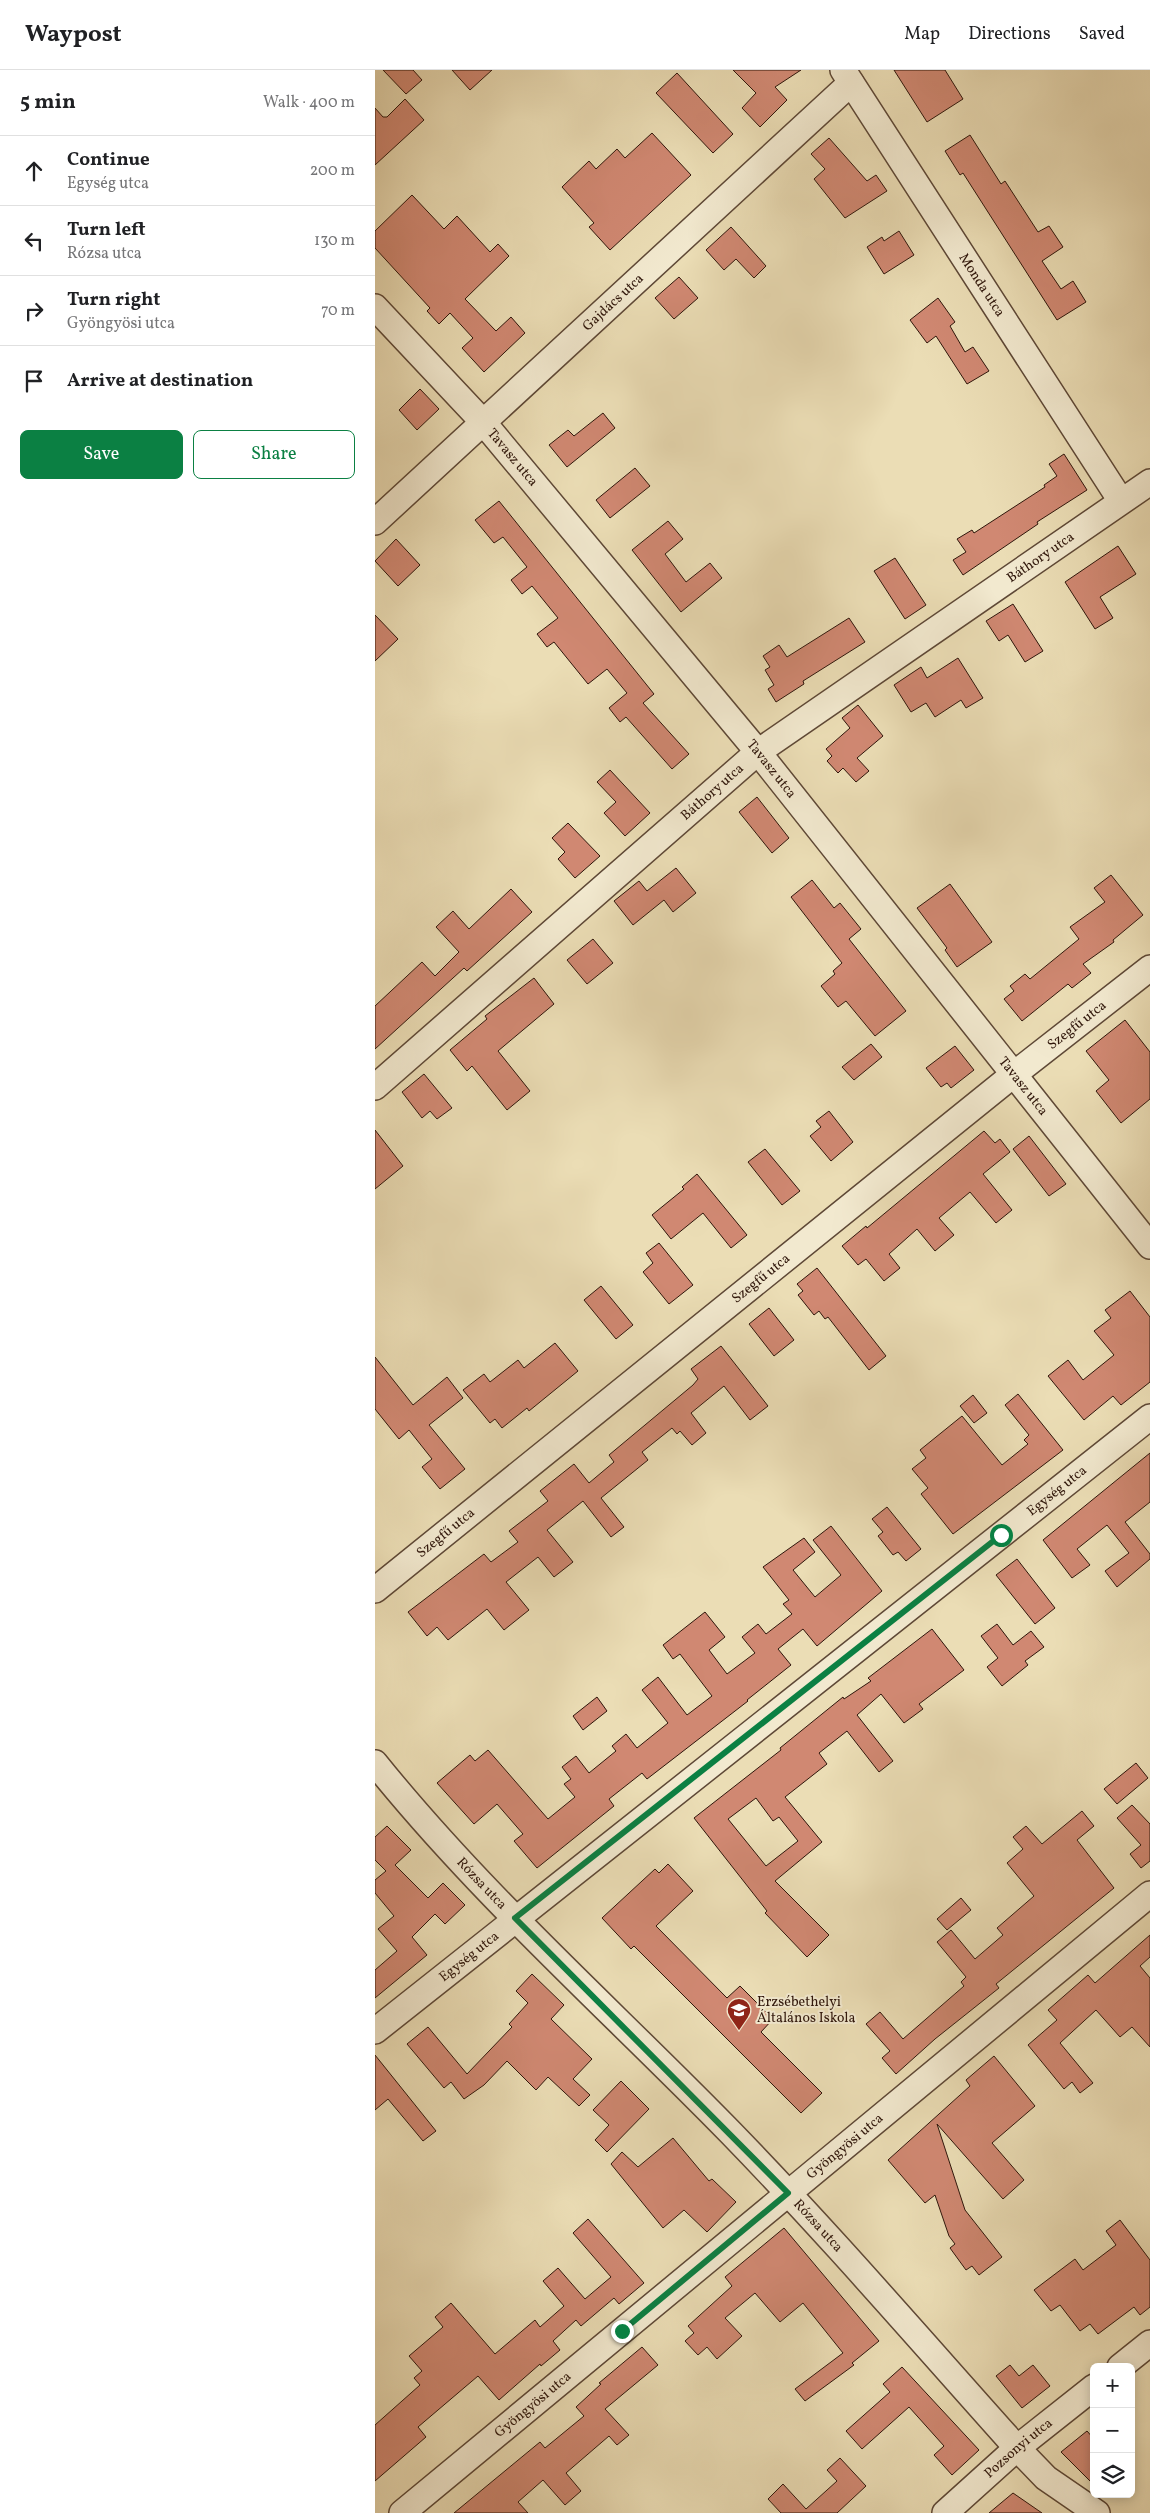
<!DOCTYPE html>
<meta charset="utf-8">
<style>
body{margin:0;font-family:Vollkorn,serif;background:#f6f6f6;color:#202124}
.controls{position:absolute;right:15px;bottom:15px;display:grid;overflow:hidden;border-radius:8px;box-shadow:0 2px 12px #0003}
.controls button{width:45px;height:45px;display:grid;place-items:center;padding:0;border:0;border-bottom:1px solid #e0e0e0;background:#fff;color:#202124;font:25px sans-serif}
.stop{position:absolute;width:15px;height:15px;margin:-11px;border:4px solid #0b8043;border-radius:50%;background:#fff}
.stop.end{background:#0b8043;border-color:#fff;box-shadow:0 1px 5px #0008}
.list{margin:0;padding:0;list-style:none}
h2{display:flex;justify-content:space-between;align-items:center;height:65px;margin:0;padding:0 20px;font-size:21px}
h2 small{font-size:16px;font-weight:400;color:#757577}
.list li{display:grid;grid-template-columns:32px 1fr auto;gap:15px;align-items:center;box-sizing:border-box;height:70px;padding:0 20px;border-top:1px solid #e0e0e0}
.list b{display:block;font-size:19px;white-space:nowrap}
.list p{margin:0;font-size:16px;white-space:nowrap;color:#757577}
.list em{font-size:16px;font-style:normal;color:#757577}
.actions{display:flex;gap:10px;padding:15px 20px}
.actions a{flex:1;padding:11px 0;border:1px solid #0b8043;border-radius:8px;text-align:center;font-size:18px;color:#0b8043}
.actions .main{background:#0b8043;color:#fff}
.icon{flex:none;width:28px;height:28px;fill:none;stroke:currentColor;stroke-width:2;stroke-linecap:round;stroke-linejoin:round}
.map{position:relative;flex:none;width:775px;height:2443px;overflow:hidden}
header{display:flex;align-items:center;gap:30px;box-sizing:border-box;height:70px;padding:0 25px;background:#fff;border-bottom:1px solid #e0e0e0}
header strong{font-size:24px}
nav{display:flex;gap:28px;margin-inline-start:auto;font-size:18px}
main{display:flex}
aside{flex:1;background:#fff}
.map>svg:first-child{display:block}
.building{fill:#d08872;stroke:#2f160b;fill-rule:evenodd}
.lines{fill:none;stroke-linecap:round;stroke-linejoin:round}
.street-casing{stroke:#5e4836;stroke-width:28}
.street{stroke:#f2e9cf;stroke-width:25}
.route{stroke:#0b8043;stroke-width:6}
.labels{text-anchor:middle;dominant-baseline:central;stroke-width:4;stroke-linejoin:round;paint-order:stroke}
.street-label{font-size:14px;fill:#2f160b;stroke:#f2e9cf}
.poi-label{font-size:14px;fill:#2f160b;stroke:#f2e9cf;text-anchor:start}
</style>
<header>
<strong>Waypost</strong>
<nav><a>Map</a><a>Directions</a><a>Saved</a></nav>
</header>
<main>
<aside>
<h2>5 min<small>Walk · 400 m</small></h2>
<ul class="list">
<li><svg class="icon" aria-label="ahead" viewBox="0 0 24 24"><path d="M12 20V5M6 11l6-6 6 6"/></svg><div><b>Continue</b><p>Egység utca</p></div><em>200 m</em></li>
<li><svg class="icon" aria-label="left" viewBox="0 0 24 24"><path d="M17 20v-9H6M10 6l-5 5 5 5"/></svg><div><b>Turn left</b><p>Rózsa utca</p></div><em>130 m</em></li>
<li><svg class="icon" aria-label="right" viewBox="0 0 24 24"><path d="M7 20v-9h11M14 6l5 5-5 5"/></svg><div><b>Turn right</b><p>Gyöngyösi utca</p></div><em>70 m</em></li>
<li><svg class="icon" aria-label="arrive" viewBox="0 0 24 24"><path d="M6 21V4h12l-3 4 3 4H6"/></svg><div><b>Arrive at destination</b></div></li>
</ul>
<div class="actions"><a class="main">Save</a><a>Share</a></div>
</aside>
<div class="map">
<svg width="775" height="2443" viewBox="0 0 775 2443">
<rect width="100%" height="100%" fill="#ebddb5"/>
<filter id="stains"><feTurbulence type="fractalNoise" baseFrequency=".004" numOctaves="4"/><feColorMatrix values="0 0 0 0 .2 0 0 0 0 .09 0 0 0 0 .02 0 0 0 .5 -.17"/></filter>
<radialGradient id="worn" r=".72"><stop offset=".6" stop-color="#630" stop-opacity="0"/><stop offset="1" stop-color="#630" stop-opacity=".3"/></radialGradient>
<!-- building -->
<g class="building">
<path d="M 8,0 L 38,0 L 47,10 L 31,24 Z"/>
<path d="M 77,0 L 117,0 L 95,20 Z"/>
<path d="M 358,0 L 426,0 L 400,17 L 412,30 L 385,57 L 367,38 L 381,23 Z"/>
<path d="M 519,0 L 570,0 L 588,29 L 552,52 Z"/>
<path d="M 302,3 L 358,64 L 338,83 L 281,23 Z"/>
<path d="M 30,29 L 49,50 L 0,95 L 0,38 L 8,47 L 12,47 Z"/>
<path d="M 277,63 L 316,105 L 235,180 L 214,157 L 219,153 L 187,117 L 214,91 L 221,99 L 242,79 L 250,88 Z"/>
<path d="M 595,65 L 626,114 L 630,111 L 663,162 L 674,156 L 688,177 L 667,191 L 686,219 L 698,211 L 711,232 L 682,250 L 588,103 L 585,105 L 570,81 Z"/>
<path d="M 454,68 L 492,111 L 501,105 L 512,121 L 470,148 L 439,109 L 450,99 L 436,84 Z"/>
<path d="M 37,125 L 69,159 L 82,146 L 115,182 L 123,174 L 134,186 L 90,229 L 121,261 L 136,247 L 150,263 L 109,302 L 87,278 L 98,268 L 75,243 L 64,254 L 52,241 L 55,238 L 0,178 L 0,161 Z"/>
<path d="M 356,157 L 391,196 L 379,208 L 361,189 L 349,200 L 331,180 Z"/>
<path d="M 524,161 L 539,185 L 509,204 L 492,177 L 507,167 L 509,171 Z"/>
<path d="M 304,207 L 323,228 L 299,249 L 280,228 Z"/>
<path d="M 563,228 L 580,252 L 575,256 L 590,282 L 598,277 L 614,301 L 592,314 L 561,266 L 552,273 L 535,250 Z"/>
<path d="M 45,319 L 64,339 L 42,360 L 24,340 Z"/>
<path d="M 228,343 L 240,358 L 192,397 L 174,375 L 193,360 L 199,366 Z"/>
<path d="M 689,384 L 712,420 L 662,452 L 663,454 L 588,505 L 578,490 L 591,482 L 582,469 L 597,460 L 599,463 L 670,417 L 669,415 L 682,406 L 674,394 Z"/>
<path d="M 260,398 L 275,416 L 235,448 L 221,430 Z"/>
<path d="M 124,431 L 279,624 L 268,633 L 314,684 L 297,699 L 251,647 L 245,652 L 234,638 L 252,623 L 232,599 L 213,614 L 179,572 L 172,577 L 162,564 L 183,548 L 157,516 L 147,524 L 136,510 L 152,497 L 128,467 L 119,473 L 100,450 Z"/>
<path d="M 293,451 L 308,469 L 290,484 L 311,512 L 335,493 L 347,508 L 306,542 L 257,480 Z"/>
<path d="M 21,469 L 45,495 L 23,516 L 0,491 Z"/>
<path d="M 743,476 L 761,504 L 725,527 L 738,548 L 720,559 L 690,512 Z"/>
<path d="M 520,488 L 551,535 L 530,549 L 499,501 Z"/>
<path d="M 638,534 L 668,581 L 650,592 L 633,565 L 624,571 L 611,551 Z"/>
<path d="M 0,545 L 23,569 L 0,591 Z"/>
<path d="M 474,548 L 490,572 L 428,611 L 429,614 L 401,632 L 393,619 L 399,615 L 390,600 L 395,597 L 388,586 L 404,575 L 412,587 Z"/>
<path d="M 583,588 L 608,628 L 591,638 L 586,630 L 560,647 L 551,633 L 536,642 L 519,615 L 546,597 L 552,608 Z"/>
<path d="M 483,635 L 508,666 L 482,688 L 494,701 L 481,712 L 468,698 L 463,703 L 452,691 L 457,686 L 451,679 L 475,658 L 467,648 Z"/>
<path d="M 235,700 L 275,743 L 250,766 L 229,743 L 241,732 L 222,712 Z"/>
<path d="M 382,727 L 414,768 L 397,783 L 364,742 Z"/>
<path d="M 193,753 L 225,786 L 200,808 L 183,789 L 190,782 L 177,768 Z"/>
<path d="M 301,798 L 321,823 L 298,842 L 289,830 L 258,855 L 239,831 L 264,811 L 272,821 Z"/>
<path d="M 736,805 L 768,845 L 738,870 L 739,872 L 708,894 L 716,903 L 697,918 L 693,914 L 647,951 L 629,929 L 639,921 L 635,916 L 650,904 L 655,909 L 704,869 L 695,857 L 730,832 L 719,818 Z"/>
<path d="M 437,810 L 459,838 L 465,833 L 486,859 L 474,869 L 531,941 L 500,966 L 471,931 L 463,937 L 446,916 L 460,904 L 458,901 L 467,893 L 416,827 Z"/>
<path d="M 575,814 L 617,872 L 582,897 L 570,880 L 572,878 L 542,838 Z"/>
<path d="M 136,819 L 157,842 L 92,901 L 89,898 L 0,979 L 0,936 L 47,892 L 60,906 L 84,882 L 61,857 L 78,841 L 94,859 Z"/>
<path d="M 218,869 L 238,893 L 212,914 L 192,890 Z"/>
<path d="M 159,908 L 179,934 L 123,981 L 155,1021 L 132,1040 L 97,996 L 92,1001 L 75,980 L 112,949 L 110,946 Z"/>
<path d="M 750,950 L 775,982 L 775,1029 L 746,1053 L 721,1021 L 734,1010 L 711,981 Z"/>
<path d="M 496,974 L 507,987 L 479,1010 L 467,997 Z"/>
<path d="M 580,976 L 599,1000 L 576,1018 L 572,1013 L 566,1017 L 551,998 Z"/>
<path d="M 49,1004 L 77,1038 L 62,1049 L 55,1041 L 47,1048 L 27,1022 Z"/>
<path d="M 454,1041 L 478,1072 L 456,1091 L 435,1066 L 446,1057 L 441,1051 Z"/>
<path d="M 0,1060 L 28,1096 L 0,1119 Z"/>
<path d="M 609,1061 L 620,1073 L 625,1069 L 635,1082 L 608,1104 L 637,1140 L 621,1153 L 595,1122 L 564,1148 L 579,1165 L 560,1181 L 542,1159 L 514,1184 L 525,1198 L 509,1211 L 491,1189 L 483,1195 L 467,1176 L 491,1156 L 492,1158 Z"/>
<path d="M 654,1066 L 691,1114 L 674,1126 L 638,1079 Z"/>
<path d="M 390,1079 L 425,1121 L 407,1135 L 373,1092 Z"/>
<path d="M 322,1104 L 372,1165 L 356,1178 L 328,1143 L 296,1169 L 277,1145 L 309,1119 L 307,1117 Z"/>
<path d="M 284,1173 L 318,1215 L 294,1234 L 268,1202 L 278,1193 L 271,1183 Z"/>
<path d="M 442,1198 L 511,1286 L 494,1300 L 453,1247 L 450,1249 L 444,1241 L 439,1245 L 423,1225 L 428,1221 L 422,1214 Z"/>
<path d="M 226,1216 L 258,1255 L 241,1269 L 209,1230 Z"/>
<path d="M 755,1221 L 775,1247 L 775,1312 L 746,1335 L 738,1326 L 709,1350 L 673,1306 L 693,1290 L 708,1310 L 739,1285 L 719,1261 L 736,1248 L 730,1240 Z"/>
<path d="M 394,1238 L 419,1270 L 399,1286 L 374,1254 Z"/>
<path d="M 180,1273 L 203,1301 L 154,1341 L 152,1338 L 127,1358 L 120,1349 L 115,1353 L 88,1320 L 109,1304 L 115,1312 L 143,1290 L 149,1298 Z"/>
<path d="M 346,1276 L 393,1336 L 375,1350 L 349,1316 L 316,1343 L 331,1363 L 317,1375 L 305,1361 L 302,1364 L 297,1358 L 267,1382 L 273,1390 L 226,1428 L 249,1457 L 236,1467 L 208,1431 L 172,1460 L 198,1492 L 179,1507 L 163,1487 L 131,1512 L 154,1540 L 129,1560 L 112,1539 L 73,1570 L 62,1557 L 52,1566 L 33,1542 L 109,1484 L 116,1492 L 143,1472 L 134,1461 L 173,1431 L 165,1421 L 199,1394 L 214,1413 L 239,1392 L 234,1385 L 318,1315 L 323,1309 L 316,1299 Z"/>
<path d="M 0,1287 L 38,1335 L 72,1307 L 88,1328 L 54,1355 L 90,1399 L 65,1419 L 47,1397 L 57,1389 L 34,1360 L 24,1369 L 0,1339 Z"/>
<path d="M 643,1324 L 688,1380 L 578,1464 L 546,1424 L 553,1418 L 537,1399 L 551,1388 L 545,1380 L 587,1346 L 627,1395 L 653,1374 L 649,1370 L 654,1365 L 630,1335 Z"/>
<path d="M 598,1325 L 612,1343 L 599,1353 L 585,1336 Z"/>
<path d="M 775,1383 L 775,1432 L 750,1452 L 775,1484 L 775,1489 L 742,1517 L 730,1501 L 754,1483 L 732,1455 L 702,1479 L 715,1495 L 697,1508 L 668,1470 Z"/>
<path d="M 512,1437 L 546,1479 L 531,1491 L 523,1482 L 518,1485 L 503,1466 L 508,1462 L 497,1449 Z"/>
<path d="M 456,1456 L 507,1521 L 442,1576 L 428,1559 L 403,1579 L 416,1595 L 372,1630 L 373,1631 L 272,1709 L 267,1703 L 234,1729 L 239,1736 L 162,1798 L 139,1771 L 148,1764 L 122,1734 L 99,1754 L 62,1713 L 95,1685 L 100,1691 L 113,1680 L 173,1749 L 200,1727 L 189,1714 L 196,1709 L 187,1697 L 201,1686 L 214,1703 L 241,1681 L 237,1676 L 251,1664 L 262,1678 L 293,1653 L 267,1620 L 283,1607 L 312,1645 L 337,1626 L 305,1584 L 298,1589 L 288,1575 L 330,1542 L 350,1567 L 334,1580 L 352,1604 L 380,1583 L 367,1567 L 383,1554 L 391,1564 L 417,1544 L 408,1534 L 414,1530 L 388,1497 L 429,1468 L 440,1482 L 418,1500 L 440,1527 L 466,1505 L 438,1470 Z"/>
<path d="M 642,1489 L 680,1538 L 660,1554 L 621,1505 Z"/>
<path d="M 622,1554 L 638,1575 L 656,1561 L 669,1577 L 650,1591 L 653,1595 L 627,1616 L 612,1597 L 623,1588 L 606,1566 Z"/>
<path d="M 557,1559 L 589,1600 L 544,1634 L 548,1639 L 529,1653 L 506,1624 L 482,1645 L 518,1691 L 504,1702 L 472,1661 L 444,1683 L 452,1694 L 410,1727 L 447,1772 L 400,1811 L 454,1865 L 432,1887 L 390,1843 L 392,1841 L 319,1748 L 406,1680 L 405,1678 L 468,1627 L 469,1629 L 496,1611 L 493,1608 ZM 381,1728 L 398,1751 L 404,1747 L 423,1771 L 391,1796 L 353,1749 Z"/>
<path d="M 222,1627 L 232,1641 L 208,1660 L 198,1646 Z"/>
<path d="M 761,1693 L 773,1708 L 742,1734 L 729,1719 Z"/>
<path d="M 757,1735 L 775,1754 L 775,1791 L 766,1798 L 755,1784 L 766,1775 L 742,1748 Z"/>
<path d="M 707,1741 L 719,1756 L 702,1770 L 739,1818 L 621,1914 L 624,1918 L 560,1969 L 521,2004 L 507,1988 L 515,1981 L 491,1954 L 505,1942 L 528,1969 L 589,1916 L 586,1912 L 591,1907 L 562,1872 L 576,1860 L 600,1889 L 628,1865 L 622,1858 L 659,1826 L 632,1793 L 648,1779 L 638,1767 L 651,1756 L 667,1774 Z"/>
<path d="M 12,1756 L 36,1780 L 20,1795 L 53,1828 L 68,1813 L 90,1835 L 70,1854 L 60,1844 L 37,1867 L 52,1885 L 0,1928 L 0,1900 L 22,1881 L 3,1859 L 19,1846 L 0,1823 L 0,1810 L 11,1801 L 0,1790 L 0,1767 Z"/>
<path d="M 293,1794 L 318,1821 L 281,1856 L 352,1928 L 365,1916 L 398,1949 L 386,1962 L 447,2023 L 426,2043 L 259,1876 L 256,1879 L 227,1848 L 280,1799 L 284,1803 Z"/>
<path d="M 586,1828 L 596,1840 L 572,1860 L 562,1849 Z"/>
<path d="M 775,1865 L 775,1887 L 765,1896 L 775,1908 L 775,1977 L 757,1957 L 745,1967 L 721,1940 L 685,1973 L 718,2013 L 705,2023 L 697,2012 L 689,2019 L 653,1975 L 682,1950 L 673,1940 L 713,1905 L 720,1913 Z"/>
<path d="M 157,1904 L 189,1935 L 176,1949 L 217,1989 L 198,2009 L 215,2025 L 204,2036 L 173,2007 L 161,2020 L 132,1991 L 109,2015 L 89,2029 L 76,2012 L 69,2018 L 32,1974 L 53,1957 L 92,2004 L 137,1957 L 134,1954 L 153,1933 L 141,1921 Z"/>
<path d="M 0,1985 L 61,2061 L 48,2071 L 13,2029 L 0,2040 Z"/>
<path d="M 619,1986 L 660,2036 L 617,2073 L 649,2110 L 628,2129 L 562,2054 L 590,2140 L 627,2187 L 604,2205 L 597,2196 L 591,2200 L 575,2178 L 580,2174 L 574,2166 L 560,2125 L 550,2133 L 513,2090 L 595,2016 L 591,2010 Z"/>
<path d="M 246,2011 L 274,2039 L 232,2082 L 220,2070 L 234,2055 L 218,2040 Z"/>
<path d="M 298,2068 L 334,2111 L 337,2109 L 361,2132 L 332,2162 L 309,2140 L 288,2158 L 236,2094 L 247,2082 L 263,2097 Z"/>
<path d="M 213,2149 L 269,2213 L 244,2234 L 239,2228 L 206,2256 L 201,2250 L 178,2271 L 185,2280 L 166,2296 L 165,2294 L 124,2330 L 103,2306 L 43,2357 L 51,2367 L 0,2411 L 0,2355 L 45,2315 L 39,2308 L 47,2301 L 34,2286 L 68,2257 L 60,2247 L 76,2233 L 120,2284 L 160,2250 L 165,2257 L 189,2236 L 168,2211 L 183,2198 L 210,2229 L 236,2207 L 198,2163 Z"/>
<path d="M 745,2150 L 775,2190 L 775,2237 L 765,2245 L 759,2237 L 723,2264 L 715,2254 L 705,2261 L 685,2235 L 676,2241 L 659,2220 L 700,2189 L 708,2200 L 741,2175 L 731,2161 Z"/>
<path d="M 409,2158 L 504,2271 L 477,2293 L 479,2295 L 430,2331 L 420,2319 L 468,2283 L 428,2233 L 405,2252 L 380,2223 L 350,2248 L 367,2266 L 342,2289 L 332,2277 L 323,2285 L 310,2271 L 319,2263 L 313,2256 L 357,2216 L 350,2207 Z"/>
<path d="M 267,2277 L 283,2295 L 230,2339 L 254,2365 L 242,2375 L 234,2366 L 191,2403 L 206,2421 L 190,2435 L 168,2410 L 143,2432 L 153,2443 L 79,2443 L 165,2372 L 170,2378 L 209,2346 L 201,2337 L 226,2314 L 224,2313 Z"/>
<path d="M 635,2295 L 644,2306 L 658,2295 L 675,2316 L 647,2338 L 621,2306 Z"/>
<path d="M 527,2297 L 604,2380 L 577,2405 L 559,2385 L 569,2376 L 534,2337 L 487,2379 L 471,2361 L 515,2322 L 508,2314 Z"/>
<path d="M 712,2361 L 719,2369 L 719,2415 L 686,2382 Z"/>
<path d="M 465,2388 L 491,2416 L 462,2443 L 406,2443 L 393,2429 L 408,2414 L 431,2439 L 462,2411 L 452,2400 Z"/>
<path d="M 638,2423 L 667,2443 L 614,2443 Z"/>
</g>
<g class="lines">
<!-- street casing -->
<g class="street-casing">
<g id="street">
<path id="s1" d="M 468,0 L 746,431"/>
<path id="s2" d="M 0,237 L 108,352 L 383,682 L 775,1176"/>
<path id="s3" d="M 0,452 L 476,13"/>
<path id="s4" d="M 0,1017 L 383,682 L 775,412"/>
<path id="s5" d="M 0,1520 L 638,1005 L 775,898"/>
<path id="s6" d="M 0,1693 C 107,1826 237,1941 356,2063 C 455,2165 547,2272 642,2378 L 671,2408 L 722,2443"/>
<path id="s7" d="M 0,1961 L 775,1347"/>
<path d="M 745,2297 L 775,2273"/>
<path id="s8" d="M 27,2443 L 775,1824"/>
<path id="s9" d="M 570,2443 L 642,2378 L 719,2317"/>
</g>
</g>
<!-- street -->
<use href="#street" class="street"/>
</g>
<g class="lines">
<!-- route -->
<path class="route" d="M 247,2261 L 413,2123 L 140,1848 L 626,1465"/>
</g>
<!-- icons -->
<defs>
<g id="school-pin" transform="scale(1.25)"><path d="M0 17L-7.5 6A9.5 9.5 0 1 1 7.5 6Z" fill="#8f2418" stroke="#f2e9cf"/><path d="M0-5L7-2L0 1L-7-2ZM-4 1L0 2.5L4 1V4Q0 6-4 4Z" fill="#fff"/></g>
</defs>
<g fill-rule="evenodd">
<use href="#school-pin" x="364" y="1940"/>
</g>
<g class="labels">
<!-- street labels -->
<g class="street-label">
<text stroke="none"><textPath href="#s1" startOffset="256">Monda utca</textPath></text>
<text stroke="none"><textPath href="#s3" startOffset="324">Gajdács utca</textPath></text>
<text stroke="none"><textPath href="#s2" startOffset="204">Tavasz utca</textPath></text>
<text stroke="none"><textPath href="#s4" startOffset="852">Báthory utca</textPath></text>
<text stroke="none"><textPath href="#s2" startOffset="609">Tavasz utca</textPath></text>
<text stroke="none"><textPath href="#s4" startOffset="448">Báthory utca</textPath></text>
<text stroke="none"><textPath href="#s5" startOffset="901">Szegfű utca</textPath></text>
<text stroke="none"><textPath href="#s2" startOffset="1014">Tavasz utca</textPath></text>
<text stroke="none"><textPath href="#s5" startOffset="496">Szegfű utca</textPath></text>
<text stroke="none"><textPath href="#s7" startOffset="870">Egység utca</textPath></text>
<text stroke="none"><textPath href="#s5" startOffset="91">Szegfű utca</textPath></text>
<text stroke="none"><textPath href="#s6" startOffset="161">Rózsa utca</textPath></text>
<text stroke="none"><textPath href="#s7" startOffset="120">Egység utca</textPath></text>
<text stroke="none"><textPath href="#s8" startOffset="575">Gyöngyösi utca</textPath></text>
<text stroke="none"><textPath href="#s6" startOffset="641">Rózsa utca</textPath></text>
<text stroke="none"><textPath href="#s8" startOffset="170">Gyöngyösi utca</textPath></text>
<text stroke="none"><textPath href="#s9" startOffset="98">Pozsonyi utca</textPath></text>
</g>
<!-- poi labels -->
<g class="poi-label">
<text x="382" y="1932">Erzsébethelyi<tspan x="382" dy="16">Általános Iskola</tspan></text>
</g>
</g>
<rect width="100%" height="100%" filter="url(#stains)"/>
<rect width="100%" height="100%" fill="url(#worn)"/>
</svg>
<div class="controls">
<button>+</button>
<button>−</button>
<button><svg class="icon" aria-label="layers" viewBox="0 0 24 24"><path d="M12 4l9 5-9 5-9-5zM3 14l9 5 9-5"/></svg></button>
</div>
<div class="stop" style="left:626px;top:1465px"></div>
<div class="stop end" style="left:247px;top:2261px"></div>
</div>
</main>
